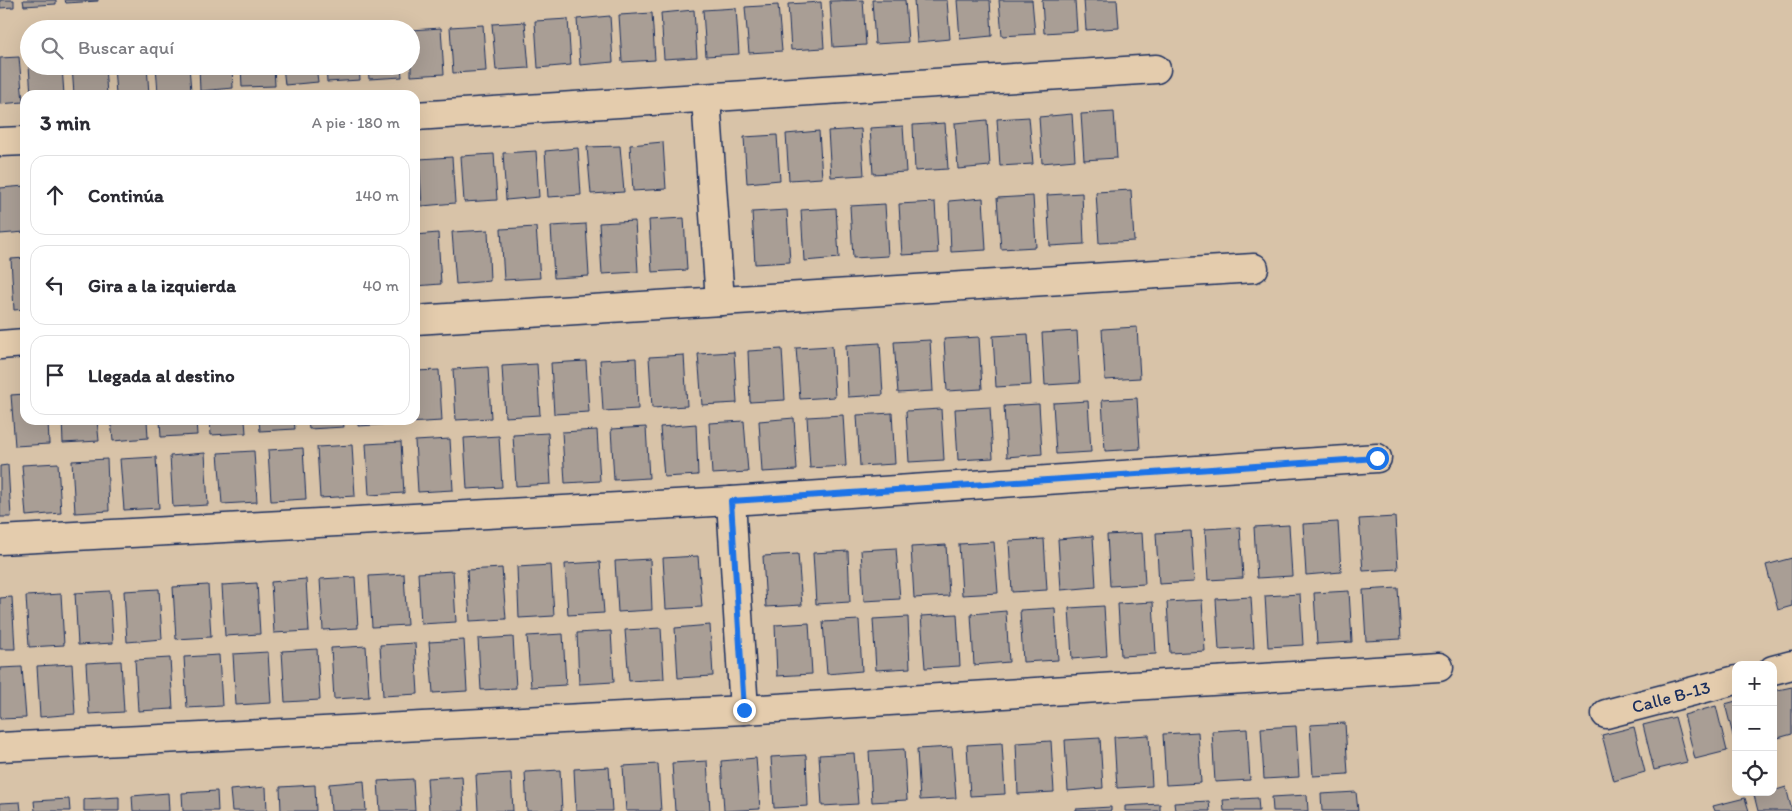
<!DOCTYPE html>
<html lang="es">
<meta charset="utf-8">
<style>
body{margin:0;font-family:Itim,sans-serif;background:#f7f7f7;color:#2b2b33}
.controls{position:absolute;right:15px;bottom:15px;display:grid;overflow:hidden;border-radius:10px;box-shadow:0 5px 20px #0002}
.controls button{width:45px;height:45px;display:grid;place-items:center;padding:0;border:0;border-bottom:1px solid #e1e1e2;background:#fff;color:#2b2b33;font:25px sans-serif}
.stop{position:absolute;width:15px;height:15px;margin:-11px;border:4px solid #1a73e8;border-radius:50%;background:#fff}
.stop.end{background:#1a73e8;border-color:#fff;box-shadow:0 1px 5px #0008}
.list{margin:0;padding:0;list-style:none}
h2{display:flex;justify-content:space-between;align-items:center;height:65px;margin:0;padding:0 20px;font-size:21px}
h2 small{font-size:16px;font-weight:400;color:#7c7c81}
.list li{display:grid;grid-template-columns:32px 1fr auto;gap:15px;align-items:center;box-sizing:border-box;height:80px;margin:0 10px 10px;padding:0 10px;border:1px solid #e1e1e2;border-radius:15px}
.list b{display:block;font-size:19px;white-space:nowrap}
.list em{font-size:16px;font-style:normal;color:#7c7c81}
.icon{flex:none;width:28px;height:28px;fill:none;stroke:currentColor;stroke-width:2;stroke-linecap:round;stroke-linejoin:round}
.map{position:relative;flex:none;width:1792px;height:811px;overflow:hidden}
.search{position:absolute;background:#fff;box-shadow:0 5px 20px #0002;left:20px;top:20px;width:400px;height:55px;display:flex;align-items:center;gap:12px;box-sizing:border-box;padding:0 18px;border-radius:28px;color:#7c7c81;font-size:19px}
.panel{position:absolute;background:#fff;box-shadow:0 5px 20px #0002;left:20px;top:90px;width:400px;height:335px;border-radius:15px}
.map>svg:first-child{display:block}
.building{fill:#a99e95;stroke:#1b2f5e}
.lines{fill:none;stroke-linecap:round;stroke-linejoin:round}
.minor-casing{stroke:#1b2f5e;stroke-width:31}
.minor{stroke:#e4ccad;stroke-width:28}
.route{stroke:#1a73e8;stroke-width:6}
.labels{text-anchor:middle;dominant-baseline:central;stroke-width:4.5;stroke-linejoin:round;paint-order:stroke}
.street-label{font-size:18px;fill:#1b2f5e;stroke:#e4ccad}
</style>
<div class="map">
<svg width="1792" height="811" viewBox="0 0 1792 811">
<rect width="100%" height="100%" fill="#d8c3a8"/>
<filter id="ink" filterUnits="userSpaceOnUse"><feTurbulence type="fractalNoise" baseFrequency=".02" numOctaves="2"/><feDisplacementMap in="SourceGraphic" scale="10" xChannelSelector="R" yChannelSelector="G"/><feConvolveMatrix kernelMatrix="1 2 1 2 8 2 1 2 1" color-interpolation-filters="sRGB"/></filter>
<g filter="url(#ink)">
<!-- building -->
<g class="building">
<path d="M 0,0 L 14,0 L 14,7 L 0,8 Z"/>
<path d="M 23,0 L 56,0 L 56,4 L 24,6 Z"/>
<path d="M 65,0 L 98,0 L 98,1 L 66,3 Z"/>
<path d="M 863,0 L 866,45 L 833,47 L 830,1 Z"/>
<path d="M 872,0 L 905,0 L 908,42 L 875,44 Z"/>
<path d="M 914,0 L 947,0 L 950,39 L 917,42 Z"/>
<path d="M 957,0 L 990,0 L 992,36 L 960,39 Z"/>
<path d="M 999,0 L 1032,0 L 1035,34 L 1002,36 Z"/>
<path d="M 1042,0 L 1075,0 L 1077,31 L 1044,33 Z"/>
<path d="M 1084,0 L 1117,0 L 1119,28 L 1086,30 Z"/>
<path d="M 821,2 L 824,48 L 791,50 L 788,4 Z"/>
<path d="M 778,5 L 782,51 L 749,53 L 745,7 Z"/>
<path d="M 736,8 L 739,54 L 706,56 L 703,10 Z"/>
<path d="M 694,10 L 697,57 L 664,59 L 661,13 Z"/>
<path d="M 652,13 L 655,60 L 622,62 L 619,15 Z"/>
<path d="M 610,16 L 613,62 L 580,65 L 577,19 Z"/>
<path d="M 568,19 L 571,65 L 538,68 L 535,21 Z"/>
<path d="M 525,22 L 529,68 L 496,70 L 492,24 Z"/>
<path d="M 483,25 L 486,71 L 453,73 L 450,27 Z"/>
<path d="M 441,28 L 444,74 L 411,76 L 411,30 Z"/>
<path d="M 19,57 L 23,102 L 0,104 L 0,58 Z"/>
<path d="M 29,66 L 62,66 L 64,95 L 31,95 Z"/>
<path d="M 72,66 L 105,66 L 107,95 L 74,95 Z"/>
<path d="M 114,66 L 147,66 L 149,94 L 116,95 Z"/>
<path d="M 156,66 L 189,66 L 191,91 L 158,93 Z"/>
<path d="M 199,66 L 232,66 L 233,88 L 200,91 Z"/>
<path d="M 241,66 L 274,66 L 275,86 L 242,87 Z"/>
<path d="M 283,66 L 316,66 L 318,82 L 285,85 Z"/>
<path d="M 326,66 L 359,66 L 360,80 L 327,82 Z"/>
<path d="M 368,66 L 401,66 L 402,77 L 369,79 Z"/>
<path d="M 1114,112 L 1117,158 L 1084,160 L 1081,114 Z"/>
<path d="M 1072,114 L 1075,160 L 1042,163 L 1039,117 Z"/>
<path d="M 1029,117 L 1033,164 L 1000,166 L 997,119 Z"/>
<path d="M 987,120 L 990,166 L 958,169 L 955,123 Z"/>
<path d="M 945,123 L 948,169 L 915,171 L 913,125 Z"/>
<path d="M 903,126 L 906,172 L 873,174 L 870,128 Z"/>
<path d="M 861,129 L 864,175 L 831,177 L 828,131 Z"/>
<path d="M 819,131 L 822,178 L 789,180 L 786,134 Z"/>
<path d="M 777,135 L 780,180 L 747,183 L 744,137 Z"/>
<path d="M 663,142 L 666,189 L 633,191 L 630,145 Z"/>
<path d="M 620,146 L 624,192 L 591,194 L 587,147 Z"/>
<path d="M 578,148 L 581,195 L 548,197 L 545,151 Z"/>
<path d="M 536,151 L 539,197 L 506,200 L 503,153 Z"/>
<path d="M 494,154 L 497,200 L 464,202 L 461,156 Z"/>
<path d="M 452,157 L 455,203 L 422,206 L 419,159 Z"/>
<path d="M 25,186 L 25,232 L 0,234 L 0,188 Z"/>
<path d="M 1131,190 L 1134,241 L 1099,243 L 1096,192 Z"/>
<path d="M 1082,193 L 1084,244 L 1050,246 L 1047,195 Z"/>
<path d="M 1033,196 L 1036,247 L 1001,249 L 997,198 Z"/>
<path d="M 983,198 L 986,250 L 951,252 L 949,201 Z"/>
<path d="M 935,202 L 938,253 L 902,255 L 899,204 Z"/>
<path d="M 885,204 L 888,256 L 853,258 L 850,206 Z"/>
<path d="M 836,208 L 839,258 L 804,261 L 801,210 Z"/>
<path d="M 787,210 L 790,262 L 755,264 L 752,212 Z"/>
<path d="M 684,218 L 687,270 L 652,272 L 649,220 Z"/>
<path d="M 635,221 L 638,272 L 602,274 L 599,223 Z"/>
<path d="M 586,224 L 589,276 L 554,278 L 551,226 Z"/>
<path d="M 536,227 L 540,278 L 504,280 L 501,229 Z"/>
<path d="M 488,230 L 490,281 L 456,284 L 452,232 Z"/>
<path d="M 438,233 L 441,284 L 415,286 L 415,235 Z"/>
<path d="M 25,258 L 25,309 L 14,310 L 11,259 Z"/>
<path d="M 1137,327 L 1140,378 L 1105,380 L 1102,329 Z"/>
<path d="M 1077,331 L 1080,383 L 1045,385 L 1042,333 Z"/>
<path d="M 1028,334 L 1031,385 L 996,387 L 993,336 Z"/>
<path d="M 979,337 L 982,389 L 947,391 L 944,339 Z"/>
<path d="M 930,340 L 933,391 L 898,393 L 894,342 Z"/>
<path d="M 880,343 L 883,395 L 848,397 L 846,345 Z"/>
<path d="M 832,346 L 835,397 L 800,399 L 796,348 Z"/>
<path d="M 782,349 L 785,400 L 750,402 L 748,351 Z"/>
<path d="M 734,352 L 737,403 L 702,405 L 698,354 Z"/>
<path d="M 684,355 L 687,406 L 652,408 L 649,357 Z"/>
<path d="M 636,358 L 638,409 L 603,411 L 600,360 Z"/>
<path d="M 586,361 L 589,412 L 554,414 L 551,363 Z"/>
<path d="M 537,364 L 540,415 L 505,417 L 502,366 Z"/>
<path d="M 488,367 L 491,418 L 456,420 L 453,369 Z"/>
<path d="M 439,370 L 442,421 L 407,423 L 407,420 L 415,420 L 415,371 Z"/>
<path d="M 25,394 L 25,420 L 48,420 L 49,444 L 15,446 L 11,395 Z"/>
<path d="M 1137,398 L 1140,449 L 1105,451 L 1102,400 Z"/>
<path d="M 1088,401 L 1091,452 L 1056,454 L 1053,403 Z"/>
<path d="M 1039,404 L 1042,454 L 1007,457 L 1004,406 Z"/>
<path d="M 990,407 L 993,458 L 958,460 L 955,409 Z"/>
<path d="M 941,409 L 944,460 L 909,462 L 906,411 Z"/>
<path d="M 892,413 L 895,464 L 860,466 L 857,415 Z"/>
<path d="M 843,415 L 846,466 L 810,468 L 807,417 Z"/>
<path d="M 794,418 L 797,470 L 762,472 L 759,421 Z"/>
<path d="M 62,420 L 97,420 L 99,441 L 63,443 Z"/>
<path d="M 111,420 L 147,420 L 148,438 L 113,441 Z"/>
<path d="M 160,420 L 196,420 L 197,435 L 161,437 Z"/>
<path d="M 210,420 L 245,420 L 246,433 L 211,435 Z"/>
<path d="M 259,420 L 294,420 L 295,429 L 260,431 Z"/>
<path d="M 308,420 L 343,420 L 344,427 L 309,429 Z"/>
<path d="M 358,420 L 393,420 L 393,424 L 358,426 Z"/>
<path d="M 744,421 L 748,472 L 712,474 L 709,423 Z"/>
<path d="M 696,424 L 698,475 L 664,477 L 660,427 Z"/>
<path d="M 646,427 L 649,478 L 614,480 L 611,429 Z"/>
<path d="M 597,430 L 600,481 L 565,483 L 562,432 Z"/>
<path d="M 548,433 L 551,484 L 516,486 L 513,435 Z"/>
<path d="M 499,436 L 502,487 L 467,489 L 464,438 Z"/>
<path d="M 450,439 L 453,490 L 418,492 L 415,441 Z"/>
<path d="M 401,442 L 404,493 L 369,495 L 366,444 Z"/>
<path d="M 352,445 L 355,496 L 320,498 L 317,447 Z"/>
<path d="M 303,448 L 306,499 L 271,501 L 268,450 Z"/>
<path d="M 254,451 L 257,502 L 222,504 L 218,453 Z"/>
<path d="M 205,453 L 208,505 L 173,507 L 170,456 Z"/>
<path d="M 156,457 L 159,508 L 124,510 L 120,459 Z"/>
<path d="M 107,459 L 109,511 L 75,513 L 72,461 Z"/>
<path d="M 58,463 L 61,513 L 26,516 L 22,465 Z"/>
<path d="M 8,465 L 11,517 L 0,517 L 0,466 Z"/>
<path d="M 1395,517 L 1398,569 L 1363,571 L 1359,519 Z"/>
<path d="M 1338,522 L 1341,572 L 1306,575 L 1303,524 Z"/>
<path d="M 1289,525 L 1292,576 L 1257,578 L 1254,527 Z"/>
<path d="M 1240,527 L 1243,578 L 1208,580 L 1205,529 Z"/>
<path d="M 1191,531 L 1194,582 L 1159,584 L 1156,533 Z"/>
<path d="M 1142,533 L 1145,584 L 1110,586 L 1107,535 Z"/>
<path d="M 1093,536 L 1096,587 L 1061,590 L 1058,539 Z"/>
<path d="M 1044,539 L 1047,590 L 1012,592 L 1009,541 Z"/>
<path d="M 994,542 L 998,593 L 962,595 L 959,544 Z"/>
<path d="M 946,545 L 949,596 L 914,598 L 911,547 Z"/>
<path d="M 896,548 L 900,599 L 864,601 L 861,550 Z"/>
<path d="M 848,551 L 850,602 L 816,604 L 813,553 Z"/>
<path d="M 798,554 L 802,605 L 766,607 L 763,556 Z"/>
<path d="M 698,556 L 702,607 L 666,609 L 663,558 Z"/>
<path d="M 1792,558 L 1792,606 L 1778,610 L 1766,565 Z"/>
<path d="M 650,559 L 652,610 L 618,612 L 615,561 Z"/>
<path d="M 600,562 L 604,613 L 568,615 L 565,564 Z"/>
<path d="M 551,565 L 554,616 L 519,618 L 517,567 Z"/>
<path d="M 502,568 L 506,619 L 470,621 L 467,570 Z"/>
<path d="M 453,571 L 456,622 L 421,624 L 418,573 Z"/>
<path d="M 404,574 L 407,625 L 372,627 L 369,576 Z"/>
<path d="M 355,577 L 358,628 L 323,630 L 320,579 Z"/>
<path d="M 306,579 L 309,631 L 274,633 L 271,582 Z"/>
<path d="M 257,583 L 260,634 L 225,636 L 222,585 Z"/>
<path d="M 208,585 L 211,637 L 176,639 L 173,587 Z"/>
<path d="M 1398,588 L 1401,639 L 1366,641 L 1363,590 Z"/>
<path d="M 159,589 L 162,639 L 127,642 L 124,591 Z"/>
<path d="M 110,591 L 113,643 L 78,645 L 75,593 Z"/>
<path d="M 1349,591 L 1352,642 L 1317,644 L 1314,593 Z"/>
<path d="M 61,594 L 64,645 L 29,647 L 26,596 Z"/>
<path d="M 1300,594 L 1303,645 L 1268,647 L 1265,596 Z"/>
<path d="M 12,597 L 15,649 L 0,649 L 0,598 Z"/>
<path d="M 1251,597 L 1254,648 L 1219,650 L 1216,599 Z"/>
<path d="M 1202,600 L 1205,651 L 1170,653 L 1167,602 Z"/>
<path d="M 1153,602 L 1156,654 L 1121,656 L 1118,604 Z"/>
<path d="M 1104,606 L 1107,656 L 1072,659 L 1069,608 Z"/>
<path d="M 1055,608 L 1058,660 L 1023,662 L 1020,610 Z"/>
<path d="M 1006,611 L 1009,662 L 974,665 L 971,614 Z"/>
<path d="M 957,614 L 960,666 L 925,668 L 921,616 Z"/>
<path d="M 908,617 L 910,668 L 876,670 L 873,619 Z"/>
<path d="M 859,620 L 862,671 L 827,674 L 823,622 Z"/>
<path d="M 809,623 L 812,674 L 777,676 L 775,625 Z"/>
<path d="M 710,625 L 713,676 L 678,678 L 675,628 Z"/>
<path d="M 661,628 L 664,679 L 629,681 L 625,630 Z"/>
<path d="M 611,631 L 614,682 L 579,684 L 577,633 Z"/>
<path d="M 563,634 L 566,685 L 531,687 L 527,636 Z"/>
<path d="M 513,637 L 516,688 L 481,690 L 478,639 Z"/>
<path d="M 464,640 L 467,691 L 433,693 L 429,642 Z"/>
<path d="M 415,643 L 418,694 L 383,696 L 380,645 Z"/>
<path d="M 366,646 L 369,697 L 334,699 L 331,648 Z"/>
<path d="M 317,649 L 320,700 L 285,702 L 282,651 Z"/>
<path d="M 268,652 L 271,703 L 236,705 L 233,654 Z"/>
<path d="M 219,655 L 222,706 L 187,708 L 184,657 Z"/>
<path d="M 170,658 L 173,709 L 138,711 L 135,660 Z"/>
<path d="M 121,661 L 124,712 L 89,714 L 86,663 Z"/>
<path d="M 72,664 L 75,714 L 40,717 L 37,666 Z"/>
<path d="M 22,667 L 26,718 L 0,719 L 0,668 Z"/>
<path d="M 1792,687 L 1792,734 L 1778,738 L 1773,722 L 1773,691 Z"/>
<path d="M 1736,701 L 1736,747 L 1725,704 Z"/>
<path d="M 1716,706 L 1727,751 L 1695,759 L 1684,715 Z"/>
<path d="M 1675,717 L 1687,762 L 1654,770 L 1643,725 Z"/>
<path d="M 1345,723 L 1348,774 L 1313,776 L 1310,725 Z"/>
<path d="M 1296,726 L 1299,777 L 1264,779 L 1261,728 Z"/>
<path d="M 1634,727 L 1645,772 L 1614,781 L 1602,735 Z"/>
<path d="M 1247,729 L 1250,780 L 1215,782 L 1212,731 Z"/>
<path d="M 1198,732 L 1201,783 L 1166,785 L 1163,734 Z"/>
<path d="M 1149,735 L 1152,786 L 1117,788 L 1114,737 Z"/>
<path d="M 1100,738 L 1103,788 L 1068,791 L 1065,740 Z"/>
<path d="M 1051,741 L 1054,792 L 1018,794 L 1016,743 Z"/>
<path d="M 1002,743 L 1005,794 L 970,796 L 967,745 Z"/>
<path d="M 952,747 L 956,798 L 920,800 L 917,749 Z"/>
<path d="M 904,749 L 907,800 L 872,802 L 869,751 Z"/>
<path d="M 854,753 L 858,804 L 822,806 L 819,755 Z"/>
<path d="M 806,755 L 808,806 L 774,808 L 771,757 Z"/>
<path d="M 756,758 L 760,809 L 724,811 L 721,761 Z"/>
<path d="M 707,761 L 710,811 L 675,811 L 672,763 Z"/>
<path d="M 658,764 L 661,811 L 626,811 L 623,766 Z"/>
<path d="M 609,767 L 612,811 L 576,811 L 574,769 Z"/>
<path d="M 560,770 L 562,811 L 527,811 L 525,772 Z"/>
<path d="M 511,773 L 513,811 L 478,811 L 476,775 Z"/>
<path d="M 462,776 L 464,811 L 429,811 L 427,778 Z"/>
<path d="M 413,779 L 415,811 L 380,811 L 378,781 Z"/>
<path d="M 364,781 L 366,811 L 331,811 L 329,784 Z"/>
<path d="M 315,785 L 316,811 L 281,811 L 280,787 Z"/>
<path d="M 266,787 L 267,811 L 232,811 L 230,790 Z"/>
<path d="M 1786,787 L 1792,811 L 1758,811 L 1754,795 L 1773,792 L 1773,791 Z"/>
<path d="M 217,791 L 218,811 L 183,811 L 182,793 Z"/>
<path d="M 1356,792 L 1358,811 L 1322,811 L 1321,794 Z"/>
<path d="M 168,793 L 169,811 L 133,811 L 132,796 Z"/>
<path d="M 1307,795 L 1308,811 L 1273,811 L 1272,797 Z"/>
<path d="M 119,797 L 119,811 L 84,811 L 84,799 Z"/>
<path d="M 1258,798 L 1259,811 L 1224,811 L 1223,800 Z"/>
<path d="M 1745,798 L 1749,811 L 1715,811 L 1713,806 Z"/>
<path d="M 69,799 L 70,811 L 35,811 L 34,801 Z"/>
<path d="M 1209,801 L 1210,811 L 1175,811 L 1174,803 Z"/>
<path d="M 20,802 L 21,811 L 0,811 L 0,803 Z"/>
<path d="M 1160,804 L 1160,811 L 1125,811 L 1125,806 Z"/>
<path d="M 1111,807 L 1111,811 L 1076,811 L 1076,809 Z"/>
</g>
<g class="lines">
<!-- minor casing -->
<g class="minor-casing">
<g id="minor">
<path d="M 706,98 L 720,301"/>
<path d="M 415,116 L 1156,69"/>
<path d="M 0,142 L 25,141"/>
<path d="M 415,320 L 1254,268"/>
<path d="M 0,345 L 25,343"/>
<path d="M 731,501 L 744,710"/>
<path d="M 0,540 L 731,501 L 1377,458"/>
<path d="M 1773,670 L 1792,665"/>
<path d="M 1606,714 L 1736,680"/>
<path d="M 0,747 L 744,710 L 1439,667"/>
</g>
</g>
<!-- minor -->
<use href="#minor" class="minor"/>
</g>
</g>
<g class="lines" filter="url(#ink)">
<!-- route -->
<path class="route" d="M 744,710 L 731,501 L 1377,458"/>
</g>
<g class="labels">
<!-- street labels -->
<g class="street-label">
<text transform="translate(1671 697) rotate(-15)">Calle B-13</text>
</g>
</g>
</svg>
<div class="controls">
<button>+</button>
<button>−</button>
<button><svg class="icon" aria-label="locate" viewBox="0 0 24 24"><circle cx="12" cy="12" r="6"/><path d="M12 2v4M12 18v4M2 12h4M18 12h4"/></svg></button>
</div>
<div class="stop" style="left:1377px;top:458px"></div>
<div class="stop end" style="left:744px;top:710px"></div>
<div class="search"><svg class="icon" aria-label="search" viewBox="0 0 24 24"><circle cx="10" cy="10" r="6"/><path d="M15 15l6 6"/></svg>Buscar aquí</div>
<section class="panel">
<h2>3 min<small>A pie · 180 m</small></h2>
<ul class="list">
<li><svg class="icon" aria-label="ahead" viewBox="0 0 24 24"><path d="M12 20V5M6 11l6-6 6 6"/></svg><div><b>Continúa</b></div><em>140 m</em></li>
<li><svg class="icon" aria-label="left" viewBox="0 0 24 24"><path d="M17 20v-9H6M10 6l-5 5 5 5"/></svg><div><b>Gira a la izquierda</b></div><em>40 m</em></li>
<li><svg class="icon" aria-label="arrive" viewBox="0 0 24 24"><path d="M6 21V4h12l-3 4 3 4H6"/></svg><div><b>Llegada al destino</b></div></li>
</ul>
</section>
</div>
